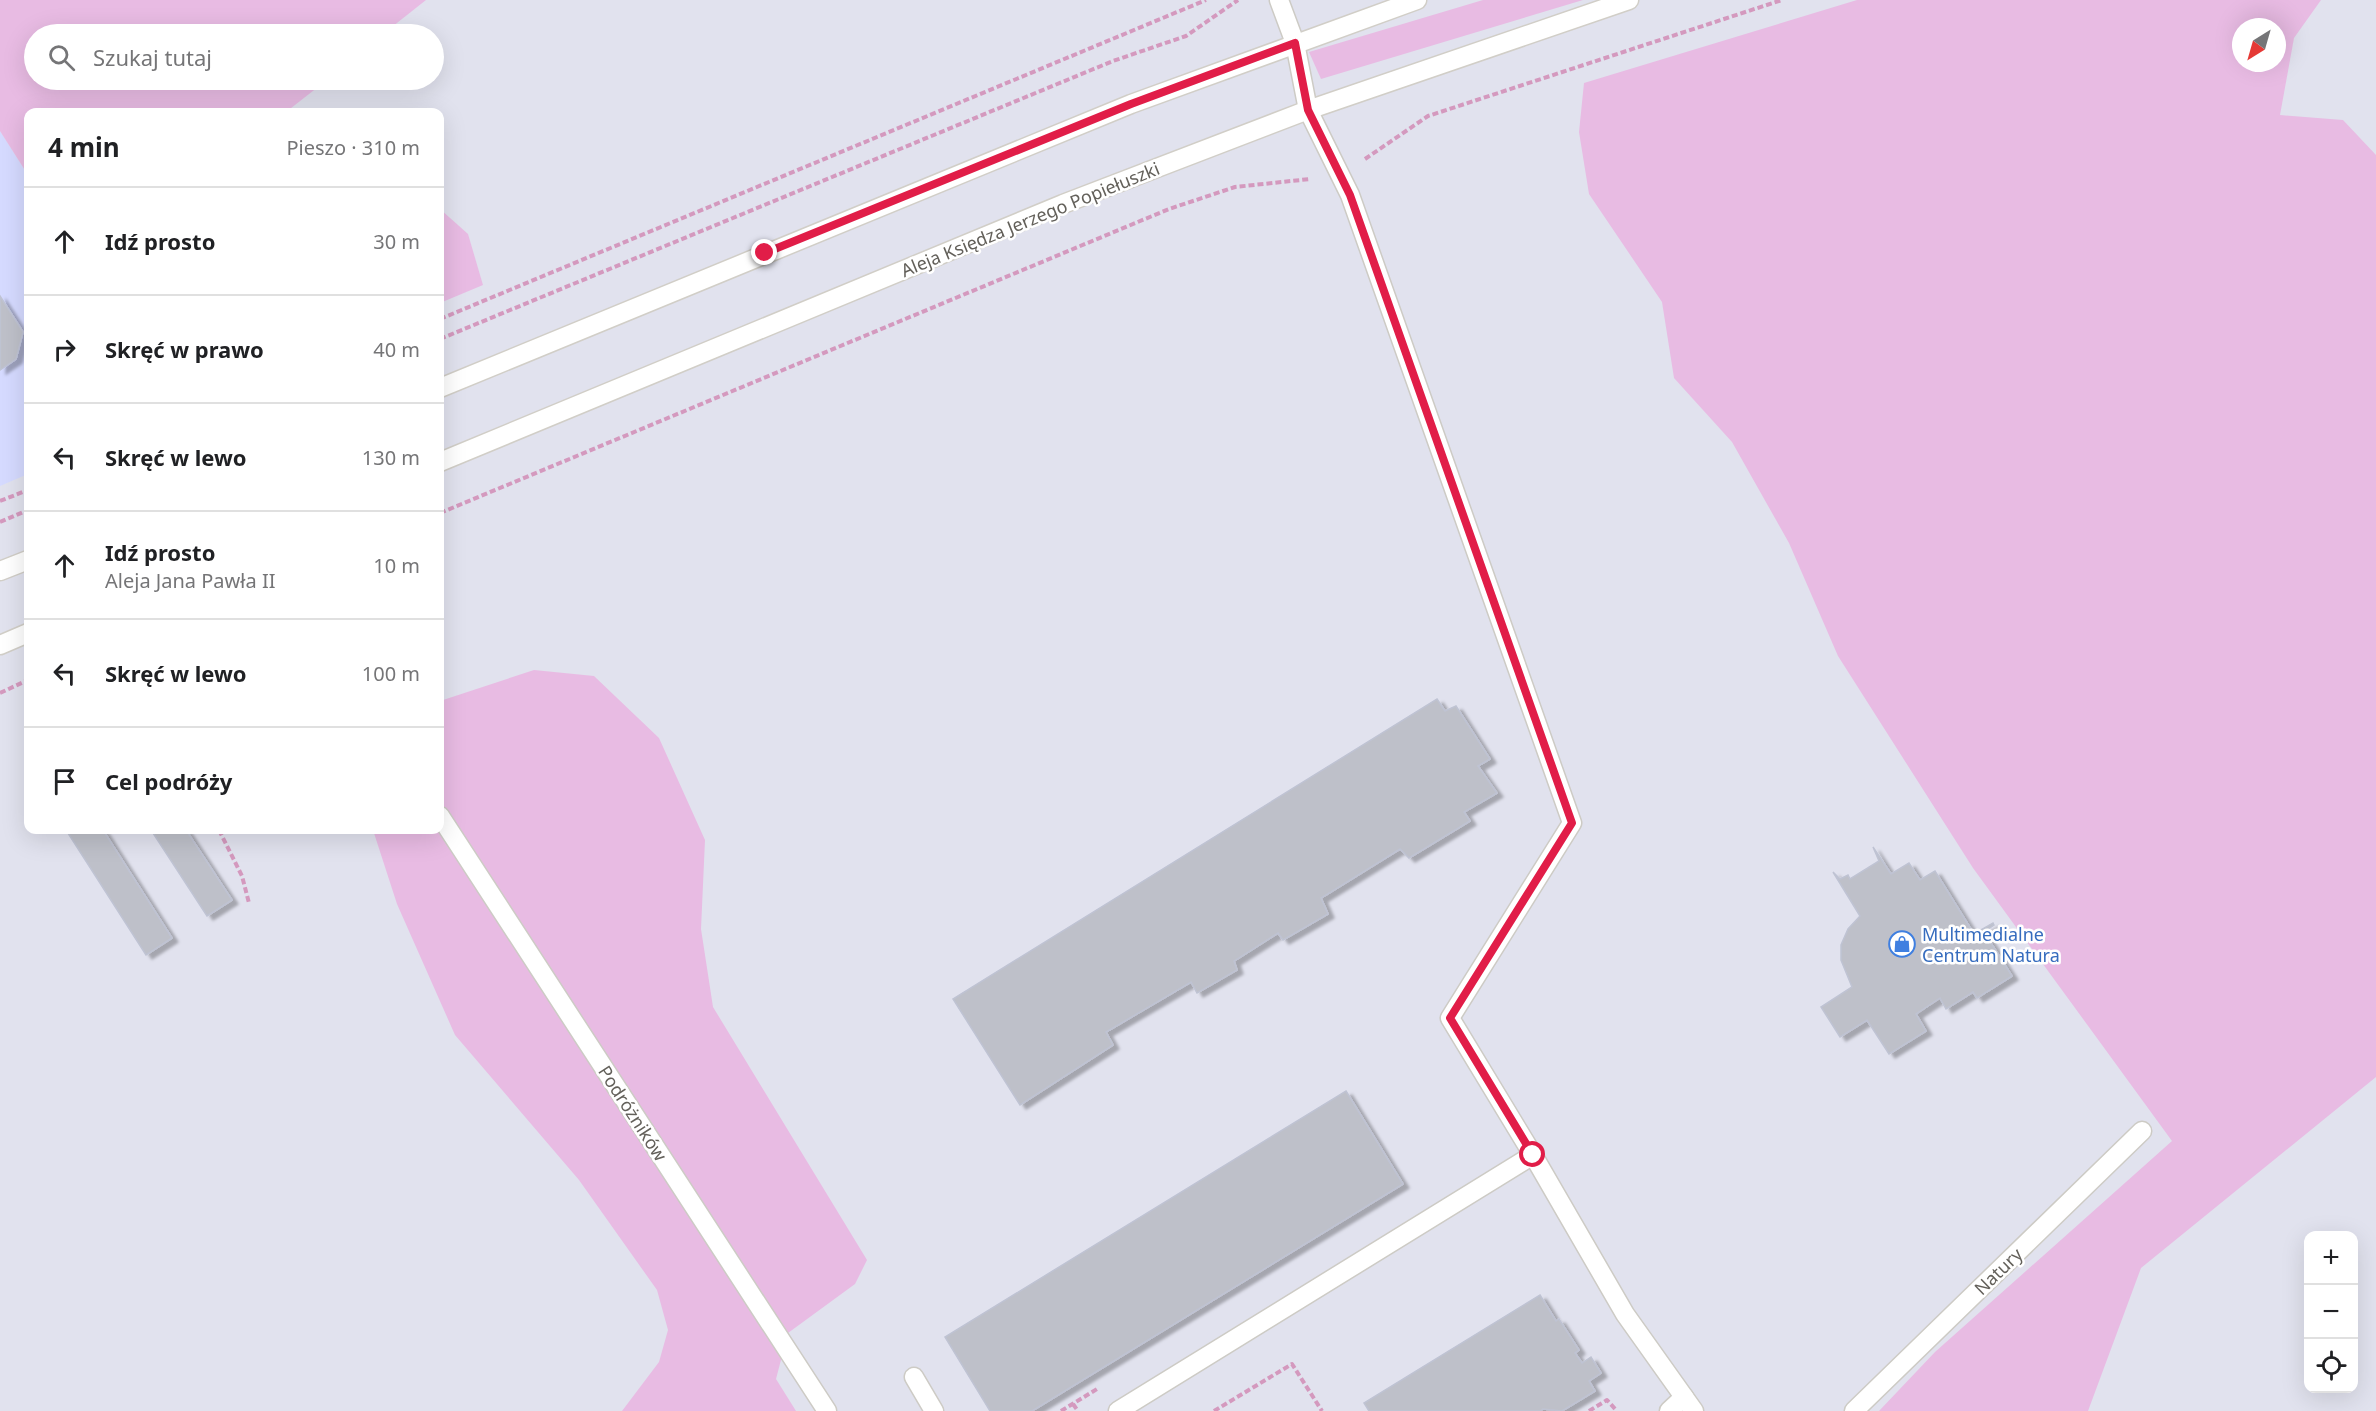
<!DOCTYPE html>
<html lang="pl">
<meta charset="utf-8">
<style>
body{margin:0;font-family:"Noto Sans",sans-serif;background:#f6f6f6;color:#202124}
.controls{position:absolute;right:18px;bottom:18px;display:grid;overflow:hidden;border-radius:12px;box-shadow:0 6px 24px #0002}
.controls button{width:54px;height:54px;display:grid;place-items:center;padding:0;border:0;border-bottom:2px solid #e0e0e0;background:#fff;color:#202124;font:30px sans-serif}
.compass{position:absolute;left:2232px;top:18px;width:54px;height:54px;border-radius:50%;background:#fff;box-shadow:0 6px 24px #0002;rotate:217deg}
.stop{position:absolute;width:18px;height:18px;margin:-14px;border:4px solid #e11d48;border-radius:50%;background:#fff}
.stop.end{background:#e11d48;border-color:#fff;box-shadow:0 2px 6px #0008}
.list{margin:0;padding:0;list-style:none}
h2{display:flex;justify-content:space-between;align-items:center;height:78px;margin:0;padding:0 24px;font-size:26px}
h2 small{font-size:20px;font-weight:400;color:#757577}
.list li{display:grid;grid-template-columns:39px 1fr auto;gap:18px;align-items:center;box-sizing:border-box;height:108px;padding:0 24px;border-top:2px solid #e0e0e0}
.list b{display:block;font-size:22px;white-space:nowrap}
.list p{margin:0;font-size:20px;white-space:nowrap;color:#757577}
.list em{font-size:20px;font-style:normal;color:#757577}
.icon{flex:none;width:33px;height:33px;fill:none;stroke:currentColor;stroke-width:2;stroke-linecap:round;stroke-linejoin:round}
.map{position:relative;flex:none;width:2376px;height:1411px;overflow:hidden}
.search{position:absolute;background:#fff;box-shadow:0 6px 24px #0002;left:24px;top:24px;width:420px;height:66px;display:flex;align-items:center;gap:15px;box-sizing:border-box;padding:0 21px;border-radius:33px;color:#757577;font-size:22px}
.panel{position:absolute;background:#fff;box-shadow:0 6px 24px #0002;left:24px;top:108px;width:420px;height:726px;border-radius:12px}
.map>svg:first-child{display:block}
.commercial{fill:#d5daff}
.green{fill:#e8bbe3;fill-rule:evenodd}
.building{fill:#bec0c9;stroke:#bfc3d3;stroke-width:1.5;filter:url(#shadow)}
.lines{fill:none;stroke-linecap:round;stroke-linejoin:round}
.service-casing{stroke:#cdcbc5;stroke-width:21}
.minor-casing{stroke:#cdcbc5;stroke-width:21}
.secondary-casing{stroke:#d1cec7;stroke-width:21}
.path{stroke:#d499be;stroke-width:4;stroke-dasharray:6 3;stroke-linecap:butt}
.service{stroke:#fff;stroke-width:18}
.minor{stroke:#fff;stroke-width:18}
.secondary{stroke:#fff;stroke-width:18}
.route{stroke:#e11d48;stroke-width:8}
.labels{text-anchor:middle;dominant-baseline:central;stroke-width:5;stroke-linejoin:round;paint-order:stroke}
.street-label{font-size:18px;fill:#63605a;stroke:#fff}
.shop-label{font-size:18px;fill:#366cbe;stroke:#fff;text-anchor:start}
</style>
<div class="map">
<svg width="2376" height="1411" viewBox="0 0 2376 1411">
<defs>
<filter id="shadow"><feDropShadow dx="6" dy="4" stdDeviation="1.5" flood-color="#0004"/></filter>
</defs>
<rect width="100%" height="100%" fill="#e1e2ee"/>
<!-- commercial -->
<path class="commercial" d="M 0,131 L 28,175 L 28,474 L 0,486 Z"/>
<!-- green -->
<g class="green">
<path d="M 0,0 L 426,0 L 383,34 L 34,34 L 34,80 L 327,80 L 286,112 L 28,112 L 28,175 L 0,131 Z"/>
<path d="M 1483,0 L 1583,0 L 1321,79 L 1309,52 Z"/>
<path d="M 1857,0 L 2321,0 L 2294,38 L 2280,115 L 2343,120 L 2376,155 L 2376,1077 L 2141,1268 L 2088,1411 L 1879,1411 L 1935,1352 L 2172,1141 L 1973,868 L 1838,656 L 1789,543 L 1732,442 L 1674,378 L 1662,302 L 1589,194 L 1579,132 L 1584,83 ZM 2241,27 L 2277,27 L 2277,63 L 2241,63 Z"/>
<path d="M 440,209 L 468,234 L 483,285 L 440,303 Z"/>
<path d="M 534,670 L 594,676 L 659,738 L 705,840 L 701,929 L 713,1007 L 867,1260 L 855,1284 L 788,1333 L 776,1379 L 796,1411 L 622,1411 L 659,1362 L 668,1330 L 657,1290 L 579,1180 L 455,1035 L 397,904 L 373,830 L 440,830 L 440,701 Z"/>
</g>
<!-- building -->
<g class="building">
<path d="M 0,296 L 23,332 L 16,359 L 0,370 Z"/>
<path d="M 1437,699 L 1445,711 L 1456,706 L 1490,759 L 1478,766 L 1497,793 L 1464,812 L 1470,821 L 1409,858 L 1400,849 L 1321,898 L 1328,914 L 1283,940 L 1278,933 L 1234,961 L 1237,970 L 1197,993 L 1191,982 L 1106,1032 L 1113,1045 L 1020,1105 L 953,999 Z"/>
<path d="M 66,830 L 103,830 L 172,938 L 146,955 Z"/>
<path d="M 151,830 L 186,830 L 232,900 L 207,916 Z"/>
<path d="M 1873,847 L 1891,874 L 1909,863 L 1920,880 L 1935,871 L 1974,934 L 1993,923 L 1994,925 L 1984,932 L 2012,976 L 1977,998 L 1973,992 L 1946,1009 L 1940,998 L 1916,1014 L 1926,1031 L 1889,1054 L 1867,1020 L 1840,1037 L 1821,1007 L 1852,987 L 1841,960 L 1841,945 L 1848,929 L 1860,916 L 1833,872 L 1840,879 L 1848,875 L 1850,879 L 1879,861 Z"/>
<path d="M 1346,1091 L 1403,1184 L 1032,1411 L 990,1411 L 945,1337 Z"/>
<path d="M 1540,1295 L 1556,1321 L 1559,1319 L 1579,1350 L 1575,1353 L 1582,1363 L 1591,1357 L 1601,1373 L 1589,1381 L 1595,1391 L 1562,1411 L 1543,1409 L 1540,1411 L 1369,1411 L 1364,1403 Z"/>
</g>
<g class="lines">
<!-- service casing -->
<g class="service-casing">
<g id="service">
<path d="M 1308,110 L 1350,195 L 1572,823 L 1450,1018 L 1533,1155"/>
<path d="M 914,1377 L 934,1411"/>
<path d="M 1118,1411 L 1533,1155 L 1625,1314 L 1694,1411"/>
<path d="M 1669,1411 L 1684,1397"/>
</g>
</g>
<!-- minor casing -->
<g class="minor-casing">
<g id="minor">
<path d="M 1279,0 L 1295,43 L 1308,110"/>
<path d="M 440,816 L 827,1411"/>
<path d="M 1854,1411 L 2142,1131"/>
</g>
</g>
<!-- secondary casing -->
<g class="secondary-casing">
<g id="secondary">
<path d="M 440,388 L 1131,104 L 1417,0"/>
<path d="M 440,462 L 1063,204 L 1308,110 L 1629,0"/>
<path d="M 0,571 L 28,560"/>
<path d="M 0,645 L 28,633"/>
</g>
</g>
<!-- path -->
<g class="path">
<path d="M 1365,159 L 1428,116 L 1782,0"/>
<path d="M 440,319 L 1206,0"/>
<path d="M 440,339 L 1113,61 L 1186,36 L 1238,0"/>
<path d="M 0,501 L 28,490"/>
<path d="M 440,513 L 1169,209 L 1235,187 L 1310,179"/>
<path d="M 0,522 L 28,510"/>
<path d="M 0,693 L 28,680"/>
<path d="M 219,830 L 242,876 L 249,903"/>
<path d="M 1073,1404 L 1078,1411"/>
<path d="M 1061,1411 L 1097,1389"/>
<path d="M 1214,1411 L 1292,1364 L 1322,1411"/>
<path d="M 1589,1411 L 1607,1400 L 1617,1411"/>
</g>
<!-- service -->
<use href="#service" class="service"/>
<!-- minor -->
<use href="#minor" class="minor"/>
<!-- secondary -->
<use href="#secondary" class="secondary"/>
</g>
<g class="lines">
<!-- route -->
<path class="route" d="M 765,253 L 1131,104 L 1295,43 L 1308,110 L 1350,195 L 1572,823 L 1450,1018 L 1533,1155"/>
</g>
<!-- icons -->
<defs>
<g id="shop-ring" transform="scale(1.35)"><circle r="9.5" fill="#fff" stroke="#3f7fe0" stroke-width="1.5"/><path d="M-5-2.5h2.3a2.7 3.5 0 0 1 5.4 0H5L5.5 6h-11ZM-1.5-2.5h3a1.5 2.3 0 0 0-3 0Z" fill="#3f7fe0"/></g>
</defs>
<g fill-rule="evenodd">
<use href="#shop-ring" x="1902" y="944"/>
</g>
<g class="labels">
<!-- street labels -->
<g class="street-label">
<text transform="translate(1030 219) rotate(-22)">Aleja Księdza Jerzego Popiełuszki</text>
<text transform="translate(633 1113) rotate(57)">Podróżników</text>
<text transform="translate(1998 1271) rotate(-44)">Natury</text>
</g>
<!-- shop labels -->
<g class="shop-label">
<text x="1922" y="934">Multimedialne<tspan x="1922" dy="21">Centrum Natura</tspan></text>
</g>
</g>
</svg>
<div class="controls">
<button>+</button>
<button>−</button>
<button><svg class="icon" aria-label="locate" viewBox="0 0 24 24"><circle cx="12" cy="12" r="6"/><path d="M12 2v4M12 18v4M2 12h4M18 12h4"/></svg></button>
</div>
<svg class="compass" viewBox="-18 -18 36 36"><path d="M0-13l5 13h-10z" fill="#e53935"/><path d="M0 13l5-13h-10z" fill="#757577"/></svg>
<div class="stop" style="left:1533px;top:1155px"></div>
<div class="stop end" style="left:765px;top:253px"></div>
<div class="search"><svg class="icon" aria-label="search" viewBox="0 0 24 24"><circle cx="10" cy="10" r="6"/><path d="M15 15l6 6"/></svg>Szukaj tutaj</div>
<section class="panel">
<h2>4 min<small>Pieszo · 310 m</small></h2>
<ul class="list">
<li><svg class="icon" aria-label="ahead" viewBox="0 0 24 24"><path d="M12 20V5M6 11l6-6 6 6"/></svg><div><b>Idź prosto</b></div><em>30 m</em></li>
<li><svg class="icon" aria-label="right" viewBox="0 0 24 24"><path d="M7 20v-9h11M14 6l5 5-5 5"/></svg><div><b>Skręć w prawo</b></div><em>40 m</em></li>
<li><svg class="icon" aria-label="left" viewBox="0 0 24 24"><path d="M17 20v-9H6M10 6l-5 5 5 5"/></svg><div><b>Skręć w lewo</b></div><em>130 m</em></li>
<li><svg class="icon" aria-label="ahead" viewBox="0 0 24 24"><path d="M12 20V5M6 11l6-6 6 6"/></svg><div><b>Idź prosto</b><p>Aleja Jana Pawła II</p></div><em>10 m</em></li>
<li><svg class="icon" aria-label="left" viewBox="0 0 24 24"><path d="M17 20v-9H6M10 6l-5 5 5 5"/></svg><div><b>Skręć w lewo</b></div><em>100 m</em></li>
<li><svg class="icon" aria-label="arrive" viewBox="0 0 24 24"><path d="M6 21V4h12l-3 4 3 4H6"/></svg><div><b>Cel podróży</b></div></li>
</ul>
</section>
</div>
